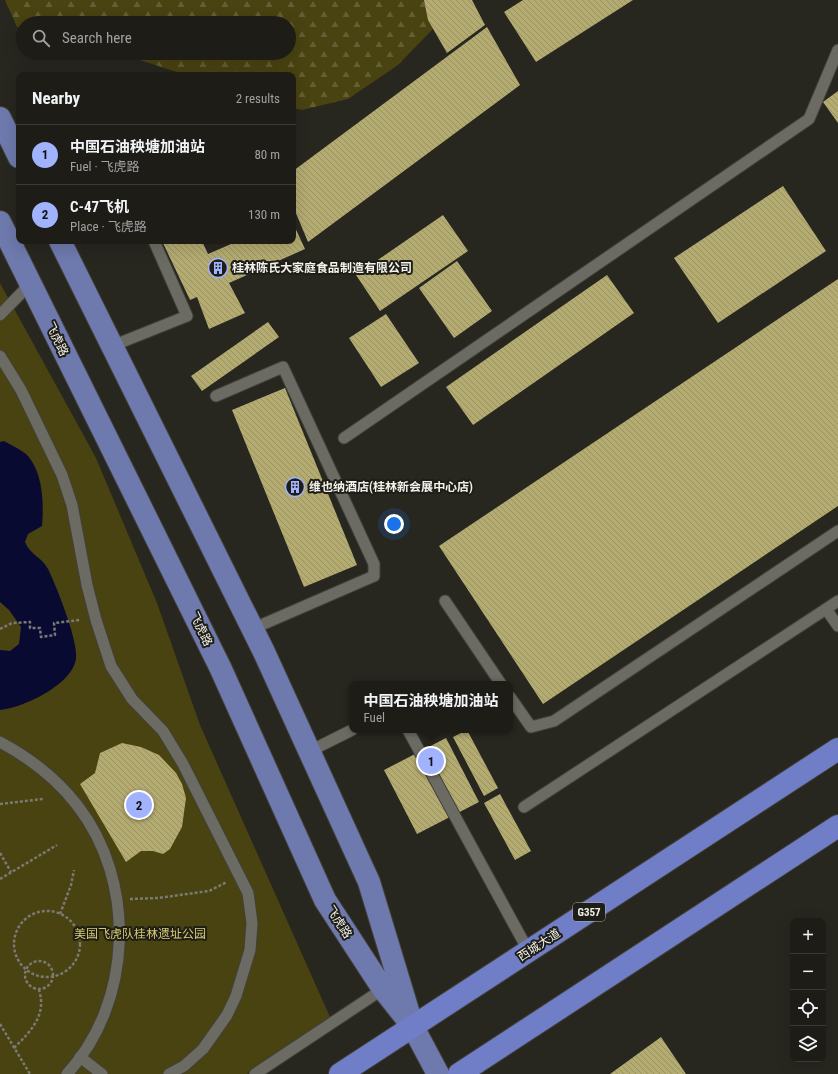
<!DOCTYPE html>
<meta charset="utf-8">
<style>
body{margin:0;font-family:"Roboto Condensed","Noto Sans SC",sans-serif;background:#2a2924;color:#f1f3f6}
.controls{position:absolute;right:12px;bottom:12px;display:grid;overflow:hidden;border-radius:8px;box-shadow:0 4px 16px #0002}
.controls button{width:36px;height:36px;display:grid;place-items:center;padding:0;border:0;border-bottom:1px solid #3b3a36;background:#1d1c17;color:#f1f3f6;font:20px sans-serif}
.you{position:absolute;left:394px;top:524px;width:14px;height:14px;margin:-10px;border:3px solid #fff;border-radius:50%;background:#1a73e8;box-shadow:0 0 0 6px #1a73e833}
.badge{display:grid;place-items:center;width:26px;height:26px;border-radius:50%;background:#a1b3fd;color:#111;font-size:13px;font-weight:700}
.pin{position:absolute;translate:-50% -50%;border:2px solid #fff;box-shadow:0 1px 4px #0006}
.popup{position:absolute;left:349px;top:681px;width:164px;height:52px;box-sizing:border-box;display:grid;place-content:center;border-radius:8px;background:#1d1c17;filter:drop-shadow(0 1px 3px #0005);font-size:13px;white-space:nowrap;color:#a0a1a1}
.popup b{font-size:15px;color:#f1f3f6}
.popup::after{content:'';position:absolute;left:50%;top:100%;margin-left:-8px;border:8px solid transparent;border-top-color:#1d1c17}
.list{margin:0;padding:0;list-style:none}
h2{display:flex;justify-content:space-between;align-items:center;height:52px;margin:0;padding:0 16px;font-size:17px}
h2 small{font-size:13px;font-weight:400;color:#a0a1a1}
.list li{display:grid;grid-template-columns:26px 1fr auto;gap:12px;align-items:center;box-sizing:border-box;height:60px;padding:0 16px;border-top:1px solid #3b3a36}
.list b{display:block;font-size:15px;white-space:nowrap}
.list p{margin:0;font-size:13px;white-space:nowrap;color:#a0a1a1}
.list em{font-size:13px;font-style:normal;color:#a0a1a1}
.icon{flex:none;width:22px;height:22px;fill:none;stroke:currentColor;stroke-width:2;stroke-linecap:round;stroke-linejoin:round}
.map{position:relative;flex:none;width:838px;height:1074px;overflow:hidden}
.search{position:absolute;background:#1d1c17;box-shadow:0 4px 16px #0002;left:16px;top:16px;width:280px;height:44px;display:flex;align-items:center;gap:10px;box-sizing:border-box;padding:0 14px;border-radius:22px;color:#a0a1a1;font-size:15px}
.panel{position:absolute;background:#1d1c17;box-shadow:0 4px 16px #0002;left:16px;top:72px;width:280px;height:172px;border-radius:8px}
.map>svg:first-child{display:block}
.forest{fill:url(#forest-firs)}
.park{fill:#494211}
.water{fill:#090a32}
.building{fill:url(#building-back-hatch)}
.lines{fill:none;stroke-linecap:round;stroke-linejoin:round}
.service-casing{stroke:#42413b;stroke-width:13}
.primary-casing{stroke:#42413b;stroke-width:24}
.trunk-casing{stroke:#42413b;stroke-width:24}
.path{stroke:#7a7973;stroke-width:2.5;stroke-dasharray:3 2;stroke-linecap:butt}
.service{stroke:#6c6b63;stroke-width:11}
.primary{stroke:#6e79ad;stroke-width:22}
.trunk{stroke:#6f7ec6;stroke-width:22}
.labels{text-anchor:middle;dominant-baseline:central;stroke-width:4;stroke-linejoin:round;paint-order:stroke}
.shield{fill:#1e1d16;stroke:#b2b1ac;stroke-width:1}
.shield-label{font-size:11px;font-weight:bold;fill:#f2f1ec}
.poi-label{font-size:12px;font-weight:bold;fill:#f2f1ec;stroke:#1e1d16;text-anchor:start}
.street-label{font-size:12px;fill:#f2f1ec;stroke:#1e1d16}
.park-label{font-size:12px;fill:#d6c973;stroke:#1e1d16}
</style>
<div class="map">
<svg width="838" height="1074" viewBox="0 0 838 1074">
<defs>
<pattern id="forest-firs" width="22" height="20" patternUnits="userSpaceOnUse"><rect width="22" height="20" fill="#494211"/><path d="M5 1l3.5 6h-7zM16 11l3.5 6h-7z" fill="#645e34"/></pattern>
<pattern id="building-back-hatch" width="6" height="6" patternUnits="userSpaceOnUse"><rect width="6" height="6" fill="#b4ab71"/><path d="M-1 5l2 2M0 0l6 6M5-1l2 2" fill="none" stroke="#999266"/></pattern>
</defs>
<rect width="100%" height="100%" fill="#27261f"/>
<!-- forest -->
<path class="forest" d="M 5,0 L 461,0 L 398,65 L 348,99 L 302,110 L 293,108 L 293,75 L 186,75 L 118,53 L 289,53 L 289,23 L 23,23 L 23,28 L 17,27 Z"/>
<!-- park -->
<path class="park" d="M 0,283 L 96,458 L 157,603 L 200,725 L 330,1017 L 247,1074 L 0,1074 Z"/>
<!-- water -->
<path class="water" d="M 4,441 C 11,445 20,449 26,454 C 43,471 44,503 42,526 L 28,534 L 25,542 C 30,555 42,557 48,569 C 56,585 78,640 76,658 C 74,684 23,708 0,710 L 0,650 L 10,651 L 19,644 L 21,627 L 9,610 L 0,602 L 0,442 Z"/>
<!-- building -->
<g class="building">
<path d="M 424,0 L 472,0 L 485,25 L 447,53 L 428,20 Z"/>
<path d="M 523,0 L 633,0 L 536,62 L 504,12 Z"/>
<path d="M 487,27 L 520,85 L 308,242 L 293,206 L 293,171 Z"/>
<path d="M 838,91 L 838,123 L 823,102 Z"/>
<path d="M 783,186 L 826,251 L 718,323 L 674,258 Z"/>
<path d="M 443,215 L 468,251 L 380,311 L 356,275 Z"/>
<path d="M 293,223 L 305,249 L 229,283 L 245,313 L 209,329 L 197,297 L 190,300 L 162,241 L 202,241 L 208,254 L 238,241 L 293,241 Z"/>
<path d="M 457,261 L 492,311 L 454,338 L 419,288 Z"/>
<path d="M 607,275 L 634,313 L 473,425 L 446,387 Z"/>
<path d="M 838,279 L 838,506 L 543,704 L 439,546 Z"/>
<path d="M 386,314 L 419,363 L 381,387 L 349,338 Z"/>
<path d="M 268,322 L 279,337 L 202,391 L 191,376 Z"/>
<path d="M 285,388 L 357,565 L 304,587 L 232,410 Z"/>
<path d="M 467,730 L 498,788 L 484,796 L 453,737 Z"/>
<path d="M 446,738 L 479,802 L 417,834 L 384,770 Z"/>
<path d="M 122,743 L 141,747 L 159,755 L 176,773 L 182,784 L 186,798 L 182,827 L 170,849 L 163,854 L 153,851 L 141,851 L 126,862 L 80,784 L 95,773 L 100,753 Z"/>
<path d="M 500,794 L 531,851 L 515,860 L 484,803 Z"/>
<path d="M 661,1037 L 686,1074 L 610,1074 Z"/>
</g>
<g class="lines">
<!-- service casing -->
<g class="service-casing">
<g id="service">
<path d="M 0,315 L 30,284"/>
<path d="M 112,346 L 187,316 L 154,241"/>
<path d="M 0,356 L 21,390 L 62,475 L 72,505 L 87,585 L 96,620 L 111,666 L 132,699 L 163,731 L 183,764 L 248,893 L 252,923 L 250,950 L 236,996 L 227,1015 L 203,1049 L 184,1066 L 169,1074"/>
<path d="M 216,396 L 283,367 L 374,564 L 374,576 L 252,629"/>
<path d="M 344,438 L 809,119 L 838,50"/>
<path d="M 445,601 L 501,684"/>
<path d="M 838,601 L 826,609 L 838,626"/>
<path d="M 510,697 L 531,727 L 554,721 L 838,531"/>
<path d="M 408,730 L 529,952"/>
<path d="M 0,742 C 30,758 56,778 77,805 C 137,882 133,1002 67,1074"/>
<path d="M 310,751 L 352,730"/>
<path d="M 524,807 L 826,609"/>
<path d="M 80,1057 L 102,1074"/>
<path d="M 255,1074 L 383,989"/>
</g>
</g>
<!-- primary casing -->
<g class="primary-casing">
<g id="primary">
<path d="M 0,118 L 19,157"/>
<path d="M 0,222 L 220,667 L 325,900 L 383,989 L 406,1018"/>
<path d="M 60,241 L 264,652 L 369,882 L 413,1027 L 438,1074"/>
</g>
</g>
<!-- trunk casing -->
<g class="trunk-casing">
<g id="trunk">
<path d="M 340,1074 L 838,749"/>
<path d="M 459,1074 L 838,826"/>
</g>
</g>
<!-- path -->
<g class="path">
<path d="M 0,629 L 12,623 L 30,622 L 30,628 L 40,628 L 41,637 L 55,635 L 54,623 L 80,620"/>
<path d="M 0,804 L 43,799"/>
<path d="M 0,853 L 11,872"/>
<path d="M 0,879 L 57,845"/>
<path d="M 130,899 L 158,898 L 209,891 L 227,882"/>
<circle cx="47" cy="944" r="33"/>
<path d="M 60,914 L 71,885 L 74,870"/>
<circle cx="39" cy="975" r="14"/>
<path d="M 0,1024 L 30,1074"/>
<path d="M 14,1048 C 31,1031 47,1015 39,990"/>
</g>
<!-- service -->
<use href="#service" class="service"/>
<!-- primary -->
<use href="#primary" class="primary"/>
<!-- trunk -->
<use href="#trunk" class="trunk"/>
</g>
<!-- icons -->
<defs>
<g id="building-ring" transform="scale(1)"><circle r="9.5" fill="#1e1d16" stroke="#a1b3fd" stroke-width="1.5"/><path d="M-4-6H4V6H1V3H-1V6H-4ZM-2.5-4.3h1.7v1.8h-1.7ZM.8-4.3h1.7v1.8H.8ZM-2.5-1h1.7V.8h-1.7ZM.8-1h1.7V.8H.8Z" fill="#a1b3fd"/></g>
</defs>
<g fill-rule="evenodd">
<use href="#building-ring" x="218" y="268"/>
<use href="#building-ring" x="295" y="487"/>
</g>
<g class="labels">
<!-- shield labels -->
<rect class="shield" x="573" y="903" width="32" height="18" rx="3"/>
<g class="shield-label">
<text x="589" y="912">G357</text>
</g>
<!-- poi labels -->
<g class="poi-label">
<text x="232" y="268">桂林陈氏大家庭食品制造有限公司</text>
<text x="309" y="487">维也纳酒店(桂林新会展中心店)</text>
</g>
<!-- street labels -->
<g class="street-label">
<text transform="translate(57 339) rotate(64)">飞虎路</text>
<text transform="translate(201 629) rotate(64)">飞虎路</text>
<text transform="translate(339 922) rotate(57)">飞虎路</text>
<text transform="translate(539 945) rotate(-33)">西城大道</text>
</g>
<!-- park labels -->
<g class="park-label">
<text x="140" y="934">美国飞虎队桂林遗址公园</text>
</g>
</g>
</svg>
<div class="controls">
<button>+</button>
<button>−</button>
<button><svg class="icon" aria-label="locate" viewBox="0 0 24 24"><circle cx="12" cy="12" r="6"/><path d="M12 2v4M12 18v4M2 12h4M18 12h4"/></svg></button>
<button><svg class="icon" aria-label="layers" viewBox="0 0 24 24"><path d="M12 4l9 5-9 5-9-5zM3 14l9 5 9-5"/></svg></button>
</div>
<div class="you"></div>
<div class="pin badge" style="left:431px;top:761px">1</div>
<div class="popup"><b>中国石油秧塘加油站</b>Fuel</div>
<div class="pin badge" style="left:139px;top:805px">2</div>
<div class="search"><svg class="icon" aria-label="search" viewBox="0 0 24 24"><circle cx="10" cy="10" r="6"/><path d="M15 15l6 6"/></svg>Search here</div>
<section class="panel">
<h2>Nearby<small>2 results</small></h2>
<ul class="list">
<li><span class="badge">1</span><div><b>中国石油秧塘加油站</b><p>Fuel · 飞虎路</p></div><em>80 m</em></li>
<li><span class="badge">2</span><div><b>C-47飞机</b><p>Place · 飞虎路</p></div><em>130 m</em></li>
</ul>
</section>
</div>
